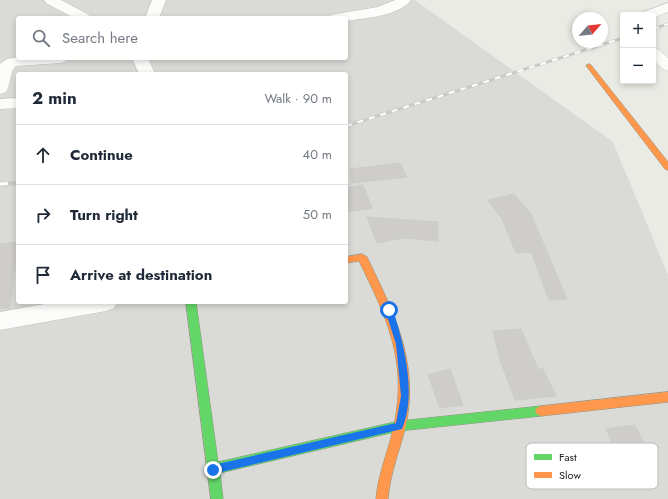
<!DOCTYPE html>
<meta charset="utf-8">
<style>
body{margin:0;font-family:Jost,sans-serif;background:#f2f2f3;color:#1f2937}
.controls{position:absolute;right:12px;top:12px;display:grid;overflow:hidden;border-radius:4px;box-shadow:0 2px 6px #0003}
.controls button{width:36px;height:36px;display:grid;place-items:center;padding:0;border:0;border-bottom:1px solid #e0e1e3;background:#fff;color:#1f2937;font:20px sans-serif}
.compass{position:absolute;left:572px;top:12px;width:36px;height:36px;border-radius:50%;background:#fff;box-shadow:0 2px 6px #0003;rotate:62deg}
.stop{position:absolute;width:12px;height:12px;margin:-9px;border:3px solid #1a73e8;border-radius:50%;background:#fff}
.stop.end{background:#1a73e8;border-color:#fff;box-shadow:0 1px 4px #0008}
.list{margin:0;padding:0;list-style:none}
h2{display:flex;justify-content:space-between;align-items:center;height:52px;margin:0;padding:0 16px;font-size:17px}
h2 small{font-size:13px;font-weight:400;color:#747a83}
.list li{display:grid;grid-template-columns:26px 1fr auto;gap:12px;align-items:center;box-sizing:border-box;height:60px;padding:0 16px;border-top:1px solid #e0e1e3}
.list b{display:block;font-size:15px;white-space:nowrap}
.list em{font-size:13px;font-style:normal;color:#747a83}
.icon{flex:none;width:22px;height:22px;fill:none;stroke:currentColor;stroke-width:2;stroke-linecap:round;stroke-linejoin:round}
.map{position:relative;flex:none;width:668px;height:499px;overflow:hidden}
.search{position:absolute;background:#fff;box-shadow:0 2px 6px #0003;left:16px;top:16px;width:332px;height:44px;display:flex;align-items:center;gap:10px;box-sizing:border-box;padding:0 14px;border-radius:4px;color:#747a83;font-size:15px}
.panel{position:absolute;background:#fff;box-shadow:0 2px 6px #0003;left:16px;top:72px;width:332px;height:232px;border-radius:4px}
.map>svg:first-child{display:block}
.residential{fill:#dadad7;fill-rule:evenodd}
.building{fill:#cecdc9;stroke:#ceccc7}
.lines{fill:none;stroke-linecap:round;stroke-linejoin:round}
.street-casing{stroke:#c2c2c0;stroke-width:1}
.fast-casing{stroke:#8f9480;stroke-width:1}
.slow-casing{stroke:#8f9480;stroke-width:1}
.street{fill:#fcfcfb;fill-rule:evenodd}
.fast{fill:#63d668;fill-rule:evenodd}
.slow{fill:#ff974d;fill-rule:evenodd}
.rail-far1-casing{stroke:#cacac9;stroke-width:3}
.rail-casing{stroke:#cacac9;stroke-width:4.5}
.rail-far1{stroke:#fff;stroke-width:2;stroke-dasharray:6;stroke-linecap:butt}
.rail{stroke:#fff;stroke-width:3;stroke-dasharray:8;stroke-linecap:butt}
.route{fill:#1a73e8}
.key{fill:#fff;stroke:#bbb;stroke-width:1}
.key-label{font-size:11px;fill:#1d1d1d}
</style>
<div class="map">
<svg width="668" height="499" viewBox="0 0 668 499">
<rect width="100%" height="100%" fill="#ebebe6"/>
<!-- residential -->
<path class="residential" d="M 0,0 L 415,0 L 613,142 L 668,275 L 668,499 L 0,499 ZM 18,18 L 346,18 L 346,58 L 18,58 ZM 18,74 L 346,74 L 346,302 L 18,302 Z"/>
<!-- building -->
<g class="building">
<path d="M 400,163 L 407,177 L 352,183 L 350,169 Z"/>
<path d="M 363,185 L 372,208 L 346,212 L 346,188 Z"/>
<path d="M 514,194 L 531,214 L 567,299 L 549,300 L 531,252 L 516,253 L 502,219 L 488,200 Z"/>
<path d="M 367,217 L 438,222 L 438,241 L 403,238 L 377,243 Z"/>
<path d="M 18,242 L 10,308 L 0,308 L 0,244 Z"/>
<path d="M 521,329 L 538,369 L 543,369 L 556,396 L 515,400 L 500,360 L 493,331 Z"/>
<path d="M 450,369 L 463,405 L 440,408 L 428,375 Z"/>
<path d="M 635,425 L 656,468 L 625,472 L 606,429 Z"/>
</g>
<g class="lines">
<!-- street casing -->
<g class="street-casing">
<g id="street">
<path d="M 44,0 L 61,0 L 89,15 L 91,18 L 74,18 L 46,3 Z"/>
<path d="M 152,0 L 166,0 L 159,18 L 145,18 Z"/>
<path d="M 395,0 L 411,0 C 400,16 364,18 346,21 L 346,18 L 329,18 L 331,15 L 336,14 L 378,7 Z"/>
<path d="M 668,3 L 668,12 L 653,18 L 653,15 L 641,15 L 643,12 Z"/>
<path d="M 653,47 L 658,49 L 668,58 L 668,71 L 663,69 L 653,60 Z"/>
<path d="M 18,57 L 18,58 L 69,58 L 66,61 L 61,63 L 16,66 C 9,72 11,85 6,92 L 0,94 L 0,64 L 7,59 Z"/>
<path d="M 132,58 L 148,58 L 155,74 L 139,74 Z"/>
<path d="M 18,98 L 18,108 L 0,109 L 0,99 Z"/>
<path d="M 56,302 L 117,302 L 114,308 L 106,311 L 0,330 L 0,312 Z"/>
</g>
</g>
<!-- fast casing -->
<g class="fast-casing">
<path id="fast" d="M 186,302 L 196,302 L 218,462 L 399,421 L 541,406 L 545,408 L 547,411 L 545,414 L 541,416 L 399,431 L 220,473 L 223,499 L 211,499 Z"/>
</g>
<!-- slow casing -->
<g class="slow-casing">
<g id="slow">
<path d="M 589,64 L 591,65 L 668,162 L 668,170 L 665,169 L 587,67 L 586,66 Z"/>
<path d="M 362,254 L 367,257 C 394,313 419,361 406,425 C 400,450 390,473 388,499 L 376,499 C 378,473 389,450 394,425 C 408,361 386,316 359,261 L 346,263 L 346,257 Z"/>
<path d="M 668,392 L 668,402 L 541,416 L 537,414 L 535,411 L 537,408 L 541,406 Z"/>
</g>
</g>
<!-- street -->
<use href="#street" class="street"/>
<!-- fast -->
<use href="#fast" class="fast"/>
<!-- slow -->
<use href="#slow" class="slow"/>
<!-- rail-far1 casing -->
<g class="rail-far1-casing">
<g id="rail-far1">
<path d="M 653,29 L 668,24"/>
<path d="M 346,126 L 623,38"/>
</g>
</g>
<!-- rail casing -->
<g class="rail-casing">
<path id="rail" d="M 0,184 L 18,183"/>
</g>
<!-- rail-far1 -->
<use href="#rail-far1" class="rail-far1"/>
<!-- rail -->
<use href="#rail" class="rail"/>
</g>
<!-- route -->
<path class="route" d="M 389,307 L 393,310 C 404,344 417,394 402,429 L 213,474 L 210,472 L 210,467 L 213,465 L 396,423 L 401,396 L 396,344 L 385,310 Z"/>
<!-- legend -->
<rect x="526" y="443" width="132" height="46" rx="6" class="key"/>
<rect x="534" y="454" width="18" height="6" fill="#63d668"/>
<rect x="534" y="472" width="18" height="6" fill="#ff974d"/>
<g class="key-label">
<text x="559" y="461">Fast</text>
<text x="559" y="479">Slow</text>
</g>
</svg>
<div class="controls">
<button>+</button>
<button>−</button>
</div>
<svg class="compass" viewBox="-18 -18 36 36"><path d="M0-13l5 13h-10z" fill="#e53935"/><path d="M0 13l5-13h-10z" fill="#747a83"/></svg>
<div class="stop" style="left:389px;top:310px"></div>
<div class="stop end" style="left:213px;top:470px"></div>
<div class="search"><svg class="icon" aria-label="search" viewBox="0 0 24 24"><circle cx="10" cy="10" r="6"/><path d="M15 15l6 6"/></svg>Search here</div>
<section class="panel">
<h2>2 min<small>Walk · 90 m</small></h2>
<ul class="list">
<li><svg class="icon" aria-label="ahead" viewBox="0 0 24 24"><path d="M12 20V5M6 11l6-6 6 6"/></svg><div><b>Continue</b></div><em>40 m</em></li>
<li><svg class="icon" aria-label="right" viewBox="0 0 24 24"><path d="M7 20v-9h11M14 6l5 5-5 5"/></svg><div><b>Turn right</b></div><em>50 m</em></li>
<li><svg class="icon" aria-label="arrive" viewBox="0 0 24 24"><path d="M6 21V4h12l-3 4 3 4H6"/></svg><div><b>Arrive at destination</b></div></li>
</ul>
</section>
</div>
